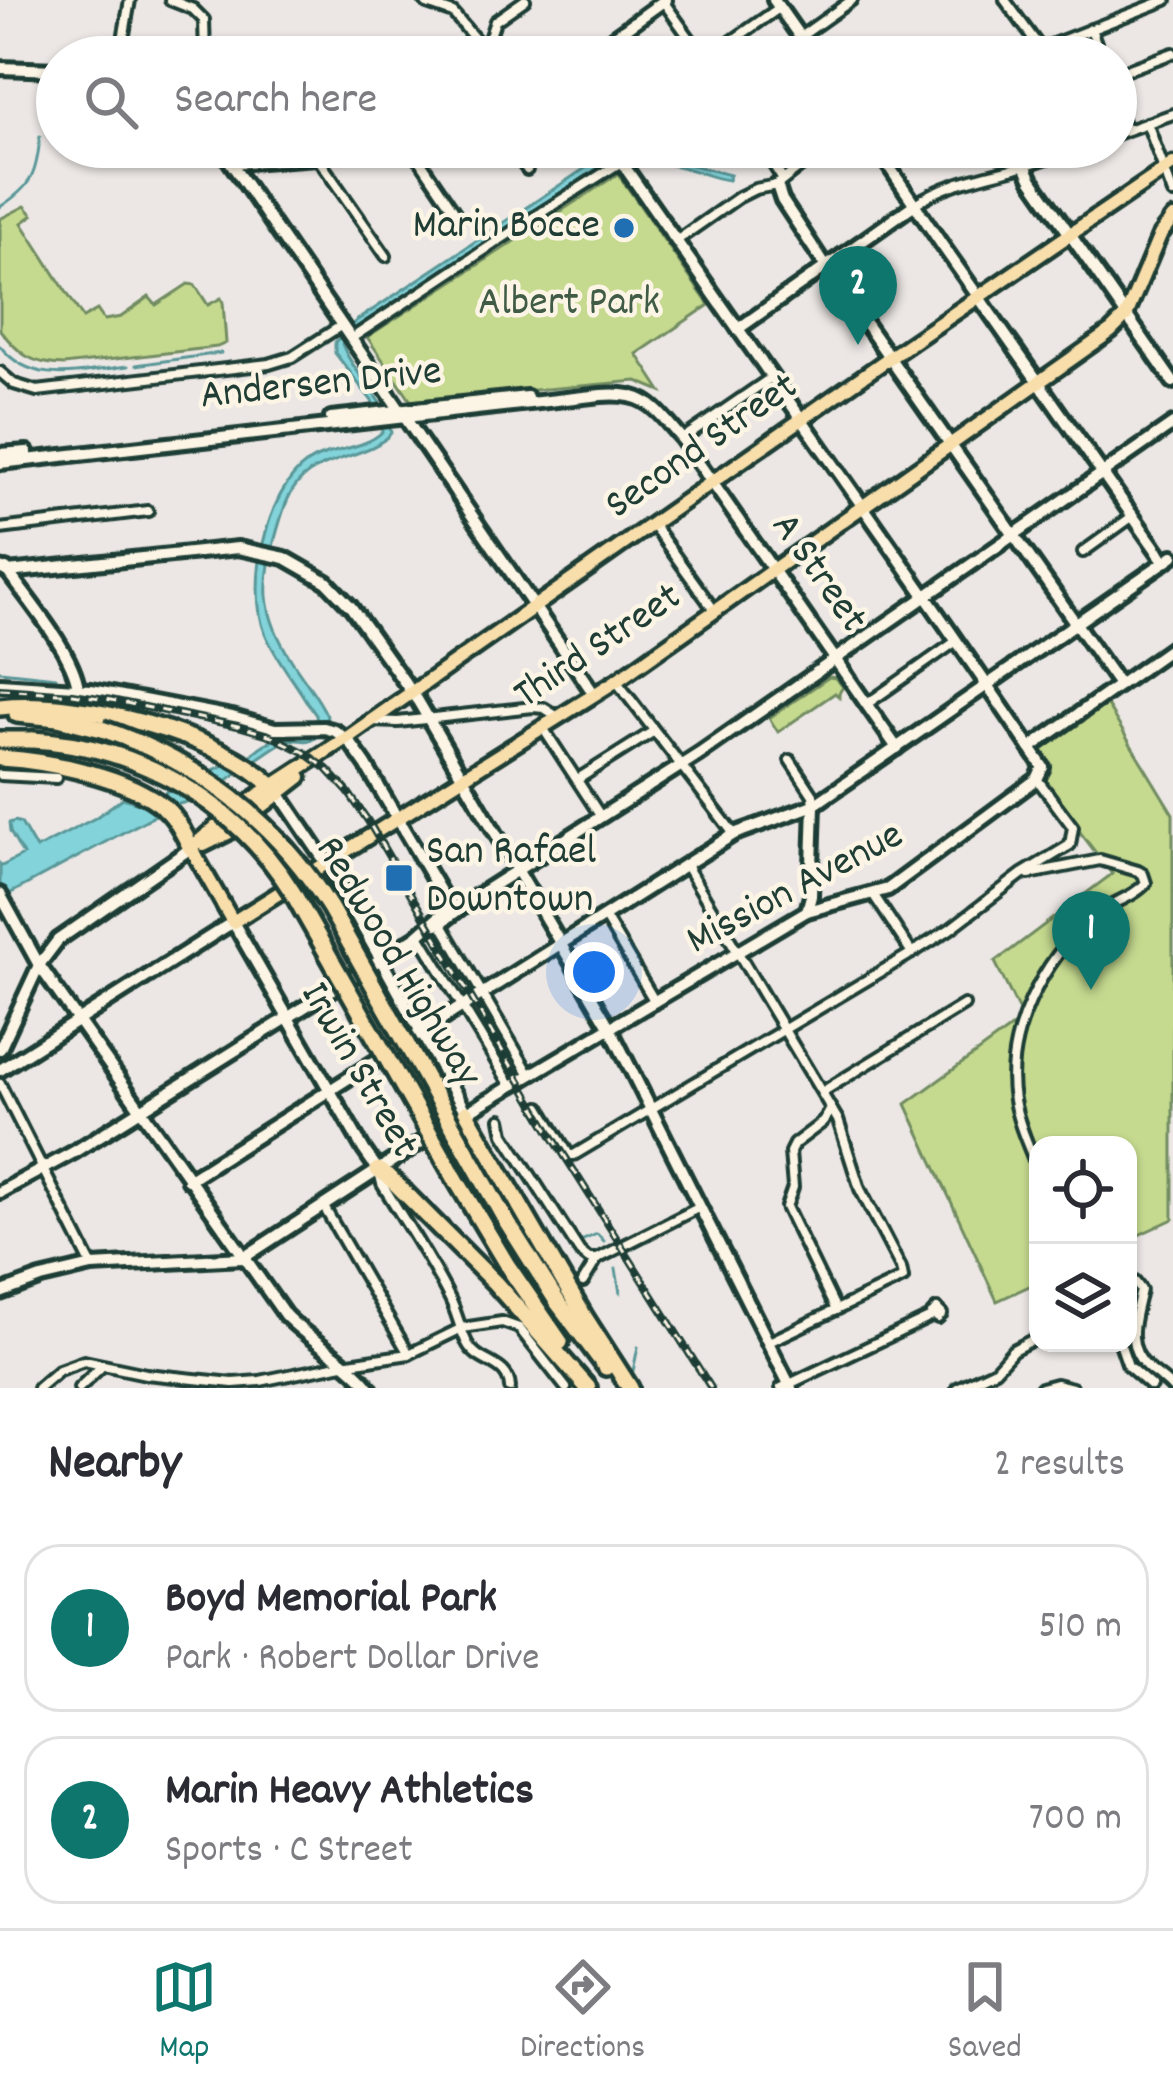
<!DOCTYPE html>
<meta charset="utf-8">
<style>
body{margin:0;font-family:Dekko,sans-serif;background:#f2f2f3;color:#2b2b33}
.controls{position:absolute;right:36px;bottom:36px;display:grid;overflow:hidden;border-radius:24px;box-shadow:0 3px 9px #0004}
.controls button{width:108px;height:108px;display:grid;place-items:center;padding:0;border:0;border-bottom:3px solid #e1e1e2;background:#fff;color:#2b2b33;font:60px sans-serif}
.you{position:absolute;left:594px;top:972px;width:42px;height:42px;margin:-30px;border:9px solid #fff;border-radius:50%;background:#1a73e8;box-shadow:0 0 0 18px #1a73e833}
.badge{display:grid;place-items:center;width:78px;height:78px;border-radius:50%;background:#0f766e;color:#fff;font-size:39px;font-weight:700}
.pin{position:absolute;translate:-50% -99px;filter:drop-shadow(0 3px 6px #0008)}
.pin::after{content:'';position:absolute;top:63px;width:42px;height:36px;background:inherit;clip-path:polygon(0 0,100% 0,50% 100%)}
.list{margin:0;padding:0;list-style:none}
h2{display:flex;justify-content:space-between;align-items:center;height:156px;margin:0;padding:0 48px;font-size:51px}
h2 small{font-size:39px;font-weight:400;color:#7c7c81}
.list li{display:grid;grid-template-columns:78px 1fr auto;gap:36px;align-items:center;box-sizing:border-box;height:168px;margin:0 24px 24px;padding:0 24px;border:3px solid #e1e1e2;border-radius:36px}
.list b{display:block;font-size:45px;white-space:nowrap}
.list p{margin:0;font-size:39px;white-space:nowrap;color:#7c7c81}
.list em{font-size:39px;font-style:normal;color:#7c7c81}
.icon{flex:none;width:66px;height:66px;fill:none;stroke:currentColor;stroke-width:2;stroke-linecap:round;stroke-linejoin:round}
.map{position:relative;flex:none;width:1173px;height:1388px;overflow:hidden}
.search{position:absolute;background:#fff;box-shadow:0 3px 9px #0004;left:36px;right:36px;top:36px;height:132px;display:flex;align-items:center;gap:30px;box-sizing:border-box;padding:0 42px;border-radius:66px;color:#7c7c81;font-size:45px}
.sheet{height:540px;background:#fff}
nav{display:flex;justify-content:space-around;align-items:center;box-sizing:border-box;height:168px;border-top:3px solid #e1e1e2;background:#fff;font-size:33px;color:#7c7c81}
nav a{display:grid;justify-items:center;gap:6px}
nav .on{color:#0f766e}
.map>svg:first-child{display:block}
.green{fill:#c5da8f;stroke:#728c62;stroke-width:3}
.water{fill:#82d3da;stroke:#5a9798;stroke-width:3}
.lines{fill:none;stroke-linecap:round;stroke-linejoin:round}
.stream{stroke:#5a9798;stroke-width:3}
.street-casing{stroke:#1f3d34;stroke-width:16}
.secondary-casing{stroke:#1f3d34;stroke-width:20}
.primary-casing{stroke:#1f3d34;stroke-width:21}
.highway-casing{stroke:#1f3d34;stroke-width:24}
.street{stroke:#fcf5e5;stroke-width:8}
.secondary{stroke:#fcf5e5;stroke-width:10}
.primary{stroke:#f8deab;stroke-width:12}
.highway{stroke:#f8deab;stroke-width:15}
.rail-casing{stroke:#1f3d34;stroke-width:8}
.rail{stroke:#fcf5e5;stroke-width:3;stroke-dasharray:9;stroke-linecap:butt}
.highway-bridge-casing{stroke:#1f3d34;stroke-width:24;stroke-linecap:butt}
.highway-bridge{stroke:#f8deab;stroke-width:15}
.poi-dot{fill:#1f6fb2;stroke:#fcf5e5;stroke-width:4.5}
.labels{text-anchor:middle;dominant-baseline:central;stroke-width:9;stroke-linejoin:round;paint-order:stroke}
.poi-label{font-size:42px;fill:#1f3d34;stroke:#fcf5e5;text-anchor:end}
.park-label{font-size:42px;fill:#405c46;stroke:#fcf5e5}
.street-label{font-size:42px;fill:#1f3d34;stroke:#fcf5e5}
</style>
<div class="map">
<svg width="1173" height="1388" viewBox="0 0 1173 1388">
<rect width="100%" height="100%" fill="#ece7e4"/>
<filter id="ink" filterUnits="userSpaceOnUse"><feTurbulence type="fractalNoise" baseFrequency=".00833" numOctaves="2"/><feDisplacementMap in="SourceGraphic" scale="24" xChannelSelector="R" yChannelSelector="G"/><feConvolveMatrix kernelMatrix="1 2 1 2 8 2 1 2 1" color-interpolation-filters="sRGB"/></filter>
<g filter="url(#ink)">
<!-- green -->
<g class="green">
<path d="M 618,174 L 709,305 L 637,354 L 661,391 L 637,381 L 411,401 L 367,337 Z"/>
<path d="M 25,206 L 33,215 L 22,223 L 83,318 L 97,310 L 104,320 L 121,317 L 149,297 L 156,305 L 188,284 L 195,285 L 208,305 L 221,298 L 223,302 L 226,343 L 217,347 L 64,365 C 31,364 20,355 0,330 L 0,219 Z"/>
<path d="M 829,677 L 836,678 L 843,687 L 839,693 L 839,697 L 835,693 L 778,732 L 769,718 Z"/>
<path d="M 1105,702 L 1173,814 L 1173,1219 L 1128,1240 L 1128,1145 L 1038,1145 L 1038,1282 L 997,1301 L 906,1104 L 1023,1019 L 995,962 L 1112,874 L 1041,781 L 1048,769 L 1038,750 Z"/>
</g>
<!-- water -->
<path class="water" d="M 617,147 L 645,147 L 665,158 L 730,175 L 728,180 C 713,178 703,173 688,169 C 687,168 669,165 668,164 C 649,158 640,148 619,154 L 360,326 L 342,344 C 354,376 386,397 391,433 C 378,452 331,458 309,473 C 290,486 284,507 278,528 C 262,583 260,611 292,661 C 303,679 318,696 327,716 L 322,734 C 305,746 303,738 287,740 C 280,742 234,775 225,782 C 213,790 196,800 183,803 C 171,806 167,806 159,813 L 0,899 L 0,864 L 2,866 L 23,855 L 10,832 L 9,823 L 15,821 L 21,823 L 36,849 L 95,818 L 123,798 L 148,806 L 175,785 L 251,755 C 275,731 294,741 317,725 L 316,715 L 308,704 C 294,680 275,658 265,633 C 247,587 265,492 307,463 C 329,448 364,450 382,432 L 380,415 L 372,401 L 335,353 L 335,342 L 356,321 Z"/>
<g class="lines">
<!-- stream -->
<g class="stream">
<path d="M 0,207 C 32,186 37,174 40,136"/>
<path d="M 0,346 C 33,388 82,371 128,366"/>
<path d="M 136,365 L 221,353"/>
<path d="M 0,671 L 56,677"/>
<path d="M 581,1241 L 597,1234 L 604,1241"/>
<path d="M 616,1269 L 620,1293"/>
<path d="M 633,1371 L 638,1347"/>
</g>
<!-- street casing -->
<g class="street-casing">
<g id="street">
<path d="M 170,0 L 193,9 L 204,20 L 205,57"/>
<path d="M 424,0 L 427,4 L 453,13 L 485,51"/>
<path d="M 1005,0 L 1041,49"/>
<path d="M 663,1 L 703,57"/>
<path d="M 1091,29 L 1101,57"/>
<path d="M 800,37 L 852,0"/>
<path d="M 120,57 L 130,0"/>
<path d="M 483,57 L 495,21 L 525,0"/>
<path d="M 709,57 L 779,8"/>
<path d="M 1020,57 L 1166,0"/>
<path d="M 1116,74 L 1173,53"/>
<path d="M 1116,101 L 1126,130"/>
<path d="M 1147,123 L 1173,194"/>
<path d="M 1116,134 L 1173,114"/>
<path d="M 411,147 L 459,218"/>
<path d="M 511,147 L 527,170"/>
<path d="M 703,147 L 704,149 L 708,147"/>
<path d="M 762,147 L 783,180"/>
<path d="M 1019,147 L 1025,165"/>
<path d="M 317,157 L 386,256"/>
<path d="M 889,165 L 914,147"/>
<path d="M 915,204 C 947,182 986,176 1023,166 C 1042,161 1060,153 1078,147"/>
<path d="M 676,241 L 739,197 L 755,189 L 777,185 L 819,152"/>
<path d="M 352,338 L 528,221 L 621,162"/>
<path d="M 0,372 L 14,384 L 37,391 L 269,364 L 292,357 L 342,325"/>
<path d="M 682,439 L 772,377"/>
<path d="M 653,525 L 714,610"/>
<path d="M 0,529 L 148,511"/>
<path d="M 1083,552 L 1133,516"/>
<path d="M 617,682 L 734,834"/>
<path d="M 867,704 L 955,642"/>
<path d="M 371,721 L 398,722 L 533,707 L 544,708 L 558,717"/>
<path d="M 543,728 L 601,817"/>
<path d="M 790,760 L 813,795 L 814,805"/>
<path d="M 0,775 L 56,778"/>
<path d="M 578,779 L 654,731"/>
<path d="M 685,864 L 838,1120 L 860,1189 L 901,1268 L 903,1278 L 769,1342"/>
<path d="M 1029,874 L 1100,860 L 1138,871 L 1143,874 L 1146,883 C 1132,899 1108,903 1091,918 C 1044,960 1003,1034 1014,1100 C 1018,1124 1029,1147 1038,1170"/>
<path d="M 873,894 L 912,953"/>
<path d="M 604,916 L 655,1002"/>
<path d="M 441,923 L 530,1075"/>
<path d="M 419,935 L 511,1086"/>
<path d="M 0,1084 L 92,1266"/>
<path d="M 822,1092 L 964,1005"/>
<path d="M 540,1107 L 569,1155 L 574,1155 L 912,953 L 950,929 L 1022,874 L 1070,845 L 1073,827 L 1037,779"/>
<path d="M 831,1109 L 823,1122 L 794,1144 L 790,1152 L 793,1187 L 786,1207 L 836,1310"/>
<path d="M 501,1119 L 504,1134 L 580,1252 L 589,1259 L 597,1259"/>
<path d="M 380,1175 L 382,1184 C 405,1222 430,1259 450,1299 C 457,1313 460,1329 467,1343 C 478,1365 509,1361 510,1388"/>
<path d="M 324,1207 L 409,1354"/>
<path d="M 1128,1281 L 1135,1282 L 1141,1290 C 1135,1318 1123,1345 1148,1368 C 1156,1375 1165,1380 1172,1388"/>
<path d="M 583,1282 L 597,1259 L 700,1207"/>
<path d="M 937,1309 L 942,1314 L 938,1318 L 932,1314 Z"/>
<path d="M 1120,1343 L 1128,1366 L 1151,1386"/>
<path d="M 38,1388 L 59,1370 L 84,1361 L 146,1374 L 233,1383 L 260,1381 L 343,1364 L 409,1354 L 462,1328 L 502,1322 L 519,1328 L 566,1388"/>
<path d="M 79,1388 L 102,1366"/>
<path d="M 781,1388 L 933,1316"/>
<path d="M 957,1388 L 995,1370 L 1013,1350 L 1034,1339"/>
<path d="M 1041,1388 L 1056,1384 L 1072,1388"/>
</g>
</g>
<!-- secondary casing -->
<g class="secondary-casing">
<g id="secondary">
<path d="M 774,0 L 814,57"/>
<path d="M 592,57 L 615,36 L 665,0"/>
<path d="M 0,68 L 57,70"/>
<path d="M 220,147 L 594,694"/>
<path d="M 611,147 C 750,348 893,546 1030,748"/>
<path d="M 876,147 L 942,245 L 1165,562"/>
<path d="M 234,163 L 317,157 L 358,147"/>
<path d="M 1025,165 L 1032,180 L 1173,382"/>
<path d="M 777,185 L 782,200 L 826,267 L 1119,685"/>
<path d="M 738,329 L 915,204"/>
<path d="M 331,418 L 527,397"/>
<path d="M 0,454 L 27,452"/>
<path d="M 0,463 L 601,395 C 646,391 654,407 682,439 L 897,748"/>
<path d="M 0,568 L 8,572 L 238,548 L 285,558 L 327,582 L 351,607 L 418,701 L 610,1028 L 791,1388"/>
<path d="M 6,569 C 28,600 73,652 78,688"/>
<path d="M 0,684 L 91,690 L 232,717 L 275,729 L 324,728 L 335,731 L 349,741 L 366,765 L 450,908"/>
<path d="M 279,793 L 331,870 L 466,1113"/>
<path d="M 0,894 L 39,965 L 285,1315 C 311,1342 347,1359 370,1388"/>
<path d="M 807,911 L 811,896 L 814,805"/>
<path d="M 429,926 L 441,923 L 472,899 L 699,754 L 1173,424"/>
<path d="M 0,1049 L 39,965 L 58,940 L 191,848"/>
<path d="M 0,1070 L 233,922 L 364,1150 L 378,1170"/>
<path d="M 188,1180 L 734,834 L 814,805 L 1173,556"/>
<path d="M 0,1192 L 74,1152 L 416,937 C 434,922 446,907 470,900"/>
<path d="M 0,1293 L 41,1278 L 92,1266 L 243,1258 L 466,1113 L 807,911 L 888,889 L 1037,779 L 1043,767 L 1030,748 L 1173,647"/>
</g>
</g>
<!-- primary casing -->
<g class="primary-casing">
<g id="primary">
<path d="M 204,845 L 228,833 L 300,777"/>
<path d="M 191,848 L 233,922 L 616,681 L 1111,331 L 1126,316 L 1160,235 L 1173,218"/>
<path d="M 191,848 L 236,810 L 351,735 L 889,358 L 1173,164"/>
</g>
</g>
<!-- highway casing -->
<g class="highway-casing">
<g id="highway">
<path d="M 0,707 C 77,698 227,734 279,793"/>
<path d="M 17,714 L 58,718 L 102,729"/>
<path d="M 0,740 L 33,740"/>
<path d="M 0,758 C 48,761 128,776 165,808 C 177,819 184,834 191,848"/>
<path d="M 466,1113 L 585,1318 L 630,1388"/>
<path d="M 378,1170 L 388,1176 L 495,1283 L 588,1388"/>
<path d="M 455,1178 L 507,1265 L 560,1342"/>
<path d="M 502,1214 L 558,1303 L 606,1367"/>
</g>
</g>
<!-- street -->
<use href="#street" class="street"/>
<!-- secondary -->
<use href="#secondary" class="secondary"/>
<!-- primary -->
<use href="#primary" class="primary"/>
<!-- highway -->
<use href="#highway" class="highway"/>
<!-- rail casing -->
<g class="rail-casing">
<path id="rail" d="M 0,689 L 73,694 L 106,699 L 238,726 L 269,735 L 304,752 L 327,769 L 348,792 L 368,821 L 554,1139 L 711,1388"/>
</g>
<!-- rail -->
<use href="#rail" class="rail"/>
<!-- highway-bridge casing -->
<g class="highway-bridge-casing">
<g id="highway-bridge">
<path d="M 102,729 C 198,761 277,822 330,908 L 502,1214"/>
<path d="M 33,740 C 140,746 236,802 293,893 L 455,1178"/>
</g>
</g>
<!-- highway-bridge -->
<use href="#highway-bridge" class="highway-bridge"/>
</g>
</g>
<!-- markers -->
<g class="poi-dot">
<circle cx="624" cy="228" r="12"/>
<rect x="384" y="863" width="30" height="30" rx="6"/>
</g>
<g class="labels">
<!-- poi labels -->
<g class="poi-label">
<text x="600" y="228">Marin Bocce</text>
<text x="426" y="854" text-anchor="start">San Rafael<tspan x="426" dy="48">Downtown</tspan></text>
</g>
<!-- park labels -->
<g class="park-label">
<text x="569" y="305">Albert Park</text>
</g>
<!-- street labels -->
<g class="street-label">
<text transform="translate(321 386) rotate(-6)">Andersen Drive</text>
<text transform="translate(703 448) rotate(-35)">Second Street</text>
<text transform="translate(817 574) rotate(55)">A Street</text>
<text transform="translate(599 648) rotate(-34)">Third Street</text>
<text transform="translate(796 890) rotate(-28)">Mission Avenue</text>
<text transform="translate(396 963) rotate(59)">Redwood Highway</text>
<text transform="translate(357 1071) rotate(60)">Irwin Street</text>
</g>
</g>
</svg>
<div class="controls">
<button><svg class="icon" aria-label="locate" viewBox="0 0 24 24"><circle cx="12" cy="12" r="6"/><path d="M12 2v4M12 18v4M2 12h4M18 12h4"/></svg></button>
<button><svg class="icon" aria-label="layers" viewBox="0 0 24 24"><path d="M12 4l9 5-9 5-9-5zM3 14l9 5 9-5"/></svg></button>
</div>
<div class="you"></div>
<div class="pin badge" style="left:1091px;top:990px">1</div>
<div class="pin badge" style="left:858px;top:345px">2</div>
<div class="search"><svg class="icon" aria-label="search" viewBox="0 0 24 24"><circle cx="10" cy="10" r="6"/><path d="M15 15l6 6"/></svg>Search here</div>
</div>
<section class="sheet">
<h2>Nearby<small>2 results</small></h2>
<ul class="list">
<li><span class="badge">1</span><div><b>Boyd Memorial Park</b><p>Park · Robert Dollar Drive</p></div><em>510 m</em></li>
<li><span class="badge">2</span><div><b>Marin Heavy Athletics</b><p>Sports · C Street</p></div><em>700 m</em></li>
</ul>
</section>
<nav>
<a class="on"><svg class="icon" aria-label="map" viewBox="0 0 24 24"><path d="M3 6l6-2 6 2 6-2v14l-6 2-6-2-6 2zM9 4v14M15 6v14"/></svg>Map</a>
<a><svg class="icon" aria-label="directions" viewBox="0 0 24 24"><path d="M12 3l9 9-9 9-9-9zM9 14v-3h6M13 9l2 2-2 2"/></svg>Directions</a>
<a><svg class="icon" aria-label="saved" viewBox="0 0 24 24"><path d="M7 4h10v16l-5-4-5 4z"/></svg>Saved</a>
</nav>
